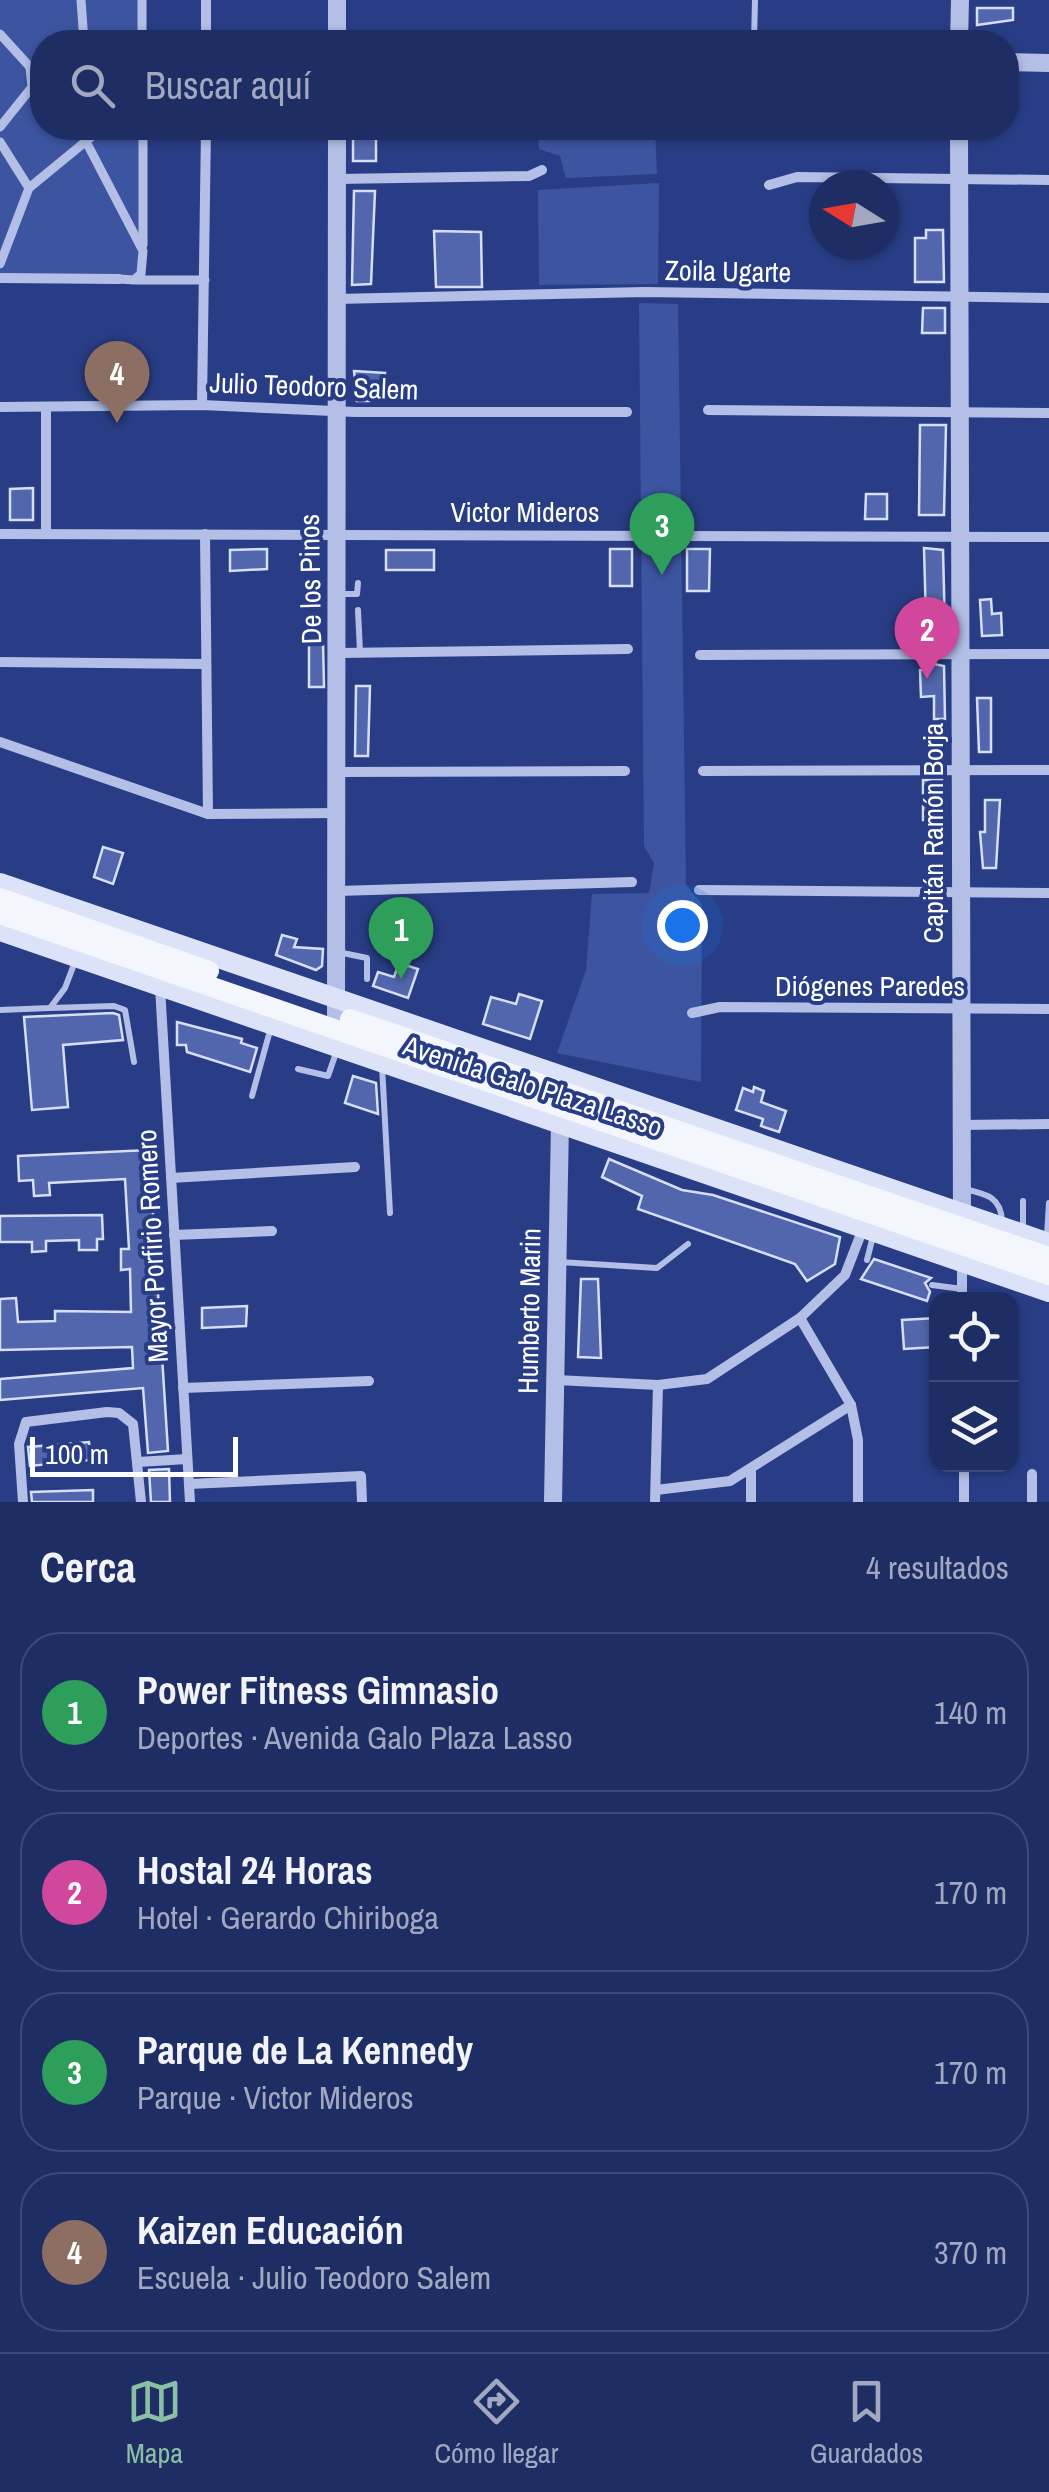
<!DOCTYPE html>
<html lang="es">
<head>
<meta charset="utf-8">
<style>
  :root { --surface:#1e2e64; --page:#2b3a6d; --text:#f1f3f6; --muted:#a1a8bf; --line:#3c4a78; --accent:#8abfa5 }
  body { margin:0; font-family:"Archivo Narrow",sans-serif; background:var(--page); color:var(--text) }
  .controls { position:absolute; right:30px; bottom:30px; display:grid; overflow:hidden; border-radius:20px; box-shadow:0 2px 8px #0004 }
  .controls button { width:90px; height:90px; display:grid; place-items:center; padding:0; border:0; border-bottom:2px solid var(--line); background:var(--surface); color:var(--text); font:50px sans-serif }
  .compass { position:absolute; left:809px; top:170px; width:90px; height:90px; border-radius:50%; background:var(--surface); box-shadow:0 2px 8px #0004; rotate:281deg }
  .scale { position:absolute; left:30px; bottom:25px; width:208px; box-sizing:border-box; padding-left:10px; border:5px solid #fff; border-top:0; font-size:28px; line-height:35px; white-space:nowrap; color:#fff; -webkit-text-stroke:8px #283d85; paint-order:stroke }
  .you { position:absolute; left:682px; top:925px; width:35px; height:35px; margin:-25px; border:8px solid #fff; border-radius:50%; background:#1a73e8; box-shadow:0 0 0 15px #1a73e833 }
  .badge { display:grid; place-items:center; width:65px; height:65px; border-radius:50%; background:var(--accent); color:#fff; font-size:32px; font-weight:700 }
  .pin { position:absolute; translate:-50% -82px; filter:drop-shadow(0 2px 5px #0008) }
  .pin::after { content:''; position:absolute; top:52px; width:35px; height:30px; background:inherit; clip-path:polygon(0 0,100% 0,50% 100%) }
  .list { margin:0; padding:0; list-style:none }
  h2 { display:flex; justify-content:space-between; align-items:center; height:130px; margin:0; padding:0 40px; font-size:42px }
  h2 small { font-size:32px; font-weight:400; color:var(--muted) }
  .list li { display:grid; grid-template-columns:65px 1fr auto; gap:30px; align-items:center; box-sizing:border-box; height:160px; margin:0 20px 20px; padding:0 20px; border:2px solid var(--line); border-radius:40px }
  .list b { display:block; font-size:38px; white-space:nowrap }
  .list p { margin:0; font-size:32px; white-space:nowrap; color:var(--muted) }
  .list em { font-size:32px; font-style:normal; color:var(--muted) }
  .icon { flex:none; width:55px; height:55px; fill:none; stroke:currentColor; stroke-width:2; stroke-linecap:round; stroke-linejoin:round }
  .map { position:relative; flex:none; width:1049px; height:1502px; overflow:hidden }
  .search { position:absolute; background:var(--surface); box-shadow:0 2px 8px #0004; left:30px; right:30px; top:30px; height:110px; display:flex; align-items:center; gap:25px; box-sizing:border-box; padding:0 35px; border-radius:40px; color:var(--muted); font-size:38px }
  .sheet { height:850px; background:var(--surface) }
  nav { display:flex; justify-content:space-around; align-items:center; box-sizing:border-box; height:140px; border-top:2px solid var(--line); background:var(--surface); font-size:28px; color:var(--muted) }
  nav a { display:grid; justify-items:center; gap:5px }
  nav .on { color:var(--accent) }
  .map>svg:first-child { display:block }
</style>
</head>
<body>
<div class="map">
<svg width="1049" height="1502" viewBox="0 0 1049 1502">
  <rect width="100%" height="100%" fill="#283d85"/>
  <!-- green -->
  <g fill="#3d55a1">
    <path d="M0,0H142V42H42V128H142L143,264L133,279L0,278Z"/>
    <path d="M538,128H655L657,174L566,178L560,156L539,149Z"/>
    <path d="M659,183L658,284L539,285L538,190Z"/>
    <path d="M639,303L678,304L686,885L702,904L701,1082L557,1053L586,970L592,894L649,893L654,863L644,846Z"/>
  </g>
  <!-- building -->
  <g fill="#5166ac" stroke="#d6def6" stroke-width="2.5">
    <path d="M977,8H1013V20L977,25Z"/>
    <rect x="353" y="128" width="23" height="33"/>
    <path d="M354,191H375L371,284L352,285Z"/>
    <path d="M926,230H943L944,282H915V238H926Z"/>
    <path d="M434,231L481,232L482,287H436Z"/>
    <path d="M923,308H945V333H922Z"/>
    <path d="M354,371L385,373L384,393H370V401H357Z"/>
    <path d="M920,425H946L944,515H919Z"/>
    <path d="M33,488V520H10V489Z"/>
    <path d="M866,494H887V519H865Z"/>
    <path d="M924,548L943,550L945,630H933L932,621L926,622Z"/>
    <path d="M267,549V569L230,571V550Z"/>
    <rect x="610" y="549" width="22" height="37"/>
    <path d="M687,549H710L709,591H687Z"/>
    <rect x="386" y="550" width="48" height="20"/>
    <path d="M991,599L992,614L1001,613L1002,635L982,636L980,600Z"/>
    <path d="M309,642H323L324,687H309Z"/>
    <path d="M929,663L944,666L945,719H934V696L921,697L920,670H929Z"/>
    <path d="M356,686H370L368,756H355Z"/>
    <path d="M977,698H991V752H979Z"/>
    <path d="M923,780H942V834H931V820H923Z"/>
    <path d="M985,800H1000L996,868H983L980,832H985Z"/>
    <path d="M103,847L123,853L113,884L94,877Z"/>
    <path d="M282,935L297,939L294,947L323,949L322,966L316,970L276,955Z"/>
    <path d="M399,963L418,969L408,998L373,986L378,972L394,977Z"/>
    <path d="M519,994L542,1001L530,1039L483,1024L491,997L516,1004Z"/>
    <path d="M113,1013L119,1015L123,1040L63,1045L68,1107L32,1110L24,1017Z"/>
    <path d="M177,1022L242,1039L241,1043L257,1048L250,1072L187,1052L186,1045H177Z"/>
    <path d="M353,1076L376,1083L378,1114L345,1103Z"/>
    <path d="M754,1087L764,1091L761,1102L786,1111L779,1132L761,1126L763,1119L736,1110L743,1088L753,1092Z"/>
    <path d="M149,1150L168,1451L148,1453L143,1388L0,1400V1379L133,1368L132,1347L0,1350V1299L16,1298L18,1322L55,1321V1311L131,1312L130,1269L121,1270V1249H129L125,1179L49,1183L50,1195L34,1196L33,1180L19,1181L18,1156Z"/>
    <path d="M609,1159L682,1190L713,1195L840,1237L835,1264L807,1281L795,1264L638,1209L642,1196L602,1177Z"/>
    <path d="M102,1215L103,1239H97V1250H79V1240L46,1241V1251L32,1252V1242H0V1216Z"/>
    <path d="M874,1259L931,1278L925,1283L930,1292L927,1301L861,1279Z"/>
    <path d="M581,1279H598L601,1358L578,1357Z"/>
    <path d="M247,1306L246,1326L202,1328V1308Z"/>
    <path d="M936,1318V1347L904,1349L902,1320Z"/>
    <path d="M89,1442L91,1460L30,1466L28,1447Z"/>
    <path d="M169,1469L170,1502H151L149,1470Z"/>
    <path d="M93,1490V1502H32L31,1492Z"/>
  </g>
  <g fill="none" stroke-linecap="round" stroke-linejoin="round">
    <!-- service -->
    <g stroke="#b3bfe7" stroke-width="6">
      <path d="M754,42L755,0"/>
      <path d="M339,594H357L358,583"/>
      <path d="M358,610L360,652"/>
      <path d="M338,952L367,958V979"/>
      <path d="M50,1008L114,1006L125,1010L134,1062"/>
      <path d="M0,1010L50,1008L65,988L76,959"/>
      <path d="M382,1066L390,1213"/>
      <path d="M298,1069L328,1076L337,1050"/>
      <path d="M252,1096L271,1027"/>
      <path d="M964,1189C985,1194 1001,1196 1002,1221"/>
      <path d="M1023,1228V1201"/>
      <path d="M1047,1236L1049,1203"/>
      <path d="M867,1260L873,1236"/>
      <path d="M559,1262L657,1268L688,1244"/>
      <path d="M932,1285L962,1289"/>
    </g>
    <!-- pedestrian -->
    <g stroke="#b3bfe7" stroke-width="9">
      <path d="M81,0L84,42"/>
      <path d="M142,0V42"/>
      <path d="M0,34L30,67L42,72"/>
      <path d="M0,127L32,87L30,67"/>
      <path d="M79,128L143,251L141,274L134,280L119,279"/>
      <path d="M143,128V245"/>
      <path d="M0,142L29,188"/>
      <path d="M0,264L29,188L102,128"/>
      <path d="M137,280H205"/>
    </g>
    <!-- minor -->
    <g stroke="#b3bfe7" stroke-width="10">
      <path d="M206,0V42"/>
      <path d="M337,179L529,176L542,170"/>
      <path d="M769,185L797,177L1049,180"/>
      <path d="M0,278L119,279"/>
      <path d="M337,299L645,292L1049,298"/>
      <path d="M202,405L206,128"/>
      <path d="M0,407L202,405L355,412H627"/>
      <path d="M46,407V534"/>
      <path d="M708,410L1049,413"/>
      <path d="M0,534L1049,537"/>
      <path d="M205,534L208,814"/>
      <path d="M339,653L628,649"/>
      <path d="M700,655L1049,654"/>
      <path d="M0,662L206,664"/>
      <path d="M0,742L208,814L337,813"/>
      <path d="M703,771L1049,770"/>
      <path d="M338,772L625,771"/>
      <path d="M699,890L1049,893"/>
      <path d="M338,891L632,882"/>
      <path d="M160,987L190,1502"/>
      <path d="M692,1013L720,1007L1049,1009"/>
      <path d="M962,1125L1049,1124"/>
      <path d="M171,1178L355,1167"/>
      <path d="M174,1235L272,1231"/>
      <path d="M962,1263V1300"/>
      <path d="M800,1318L851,1405L858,1440V1502"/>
      <path d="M556,1380L658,1385L707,1379L800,1318L845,1275L862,1231"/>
      <path d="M183,1388L369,1381"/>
      <path d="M138,1462L187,1459"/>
      <path d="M964,1464V1502"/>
      <path d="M751,1472V1502"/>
      <path d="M1032,1474V1502"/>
      <path d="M189,1484L361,1476L362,1502"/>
      <path d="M656,1490L730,1481L851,1405"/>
      <path d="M23,1502L19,1444L26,1422L107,1412L119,1413L133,1424L141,1502"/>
      <path d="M655,1502L658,1385"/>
    </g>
    <!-- tertiary -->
    <g stroke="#b3bfe7" stroke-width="18">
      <path d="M337,0V42"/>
      <path d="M959,42L960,0"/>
      <path d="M1006,62L1049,63"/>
      <path d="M959,128L962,1223"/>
      <path d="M336,1029L337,128"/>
      <path d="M553,1502L560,1122"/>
    </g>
    <!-- secondary -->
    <g stroke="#dce2f7" stroke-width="20">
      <path d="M0,883L1049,1243"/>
      <path d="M0,931L1049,1292"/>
    </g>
    <!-- primary -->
    <g stroke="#f4f6fe" stroke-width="20">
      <path d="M0,898L209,971"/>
      <path d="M0,914L1049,1275"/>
      <path d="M350,1019L1049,1257"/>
    </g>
  </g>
  <g text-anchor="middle" stroke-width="8" stroke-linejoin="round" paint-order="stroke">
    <!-- street labels -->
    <g font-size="28" fill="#fff" stroke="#283d85">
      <text transform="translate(728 271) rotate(1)" y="10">Zoila Ugarte</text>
      <text transform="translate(314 386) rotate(2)" y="10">Julio Teodoro Salem</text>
      <text x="525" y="522">Victor Mideros</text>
      <text transform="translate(310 579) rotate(-91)" y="10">De los Pinos</text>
      <text transform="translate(933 833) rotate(-90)" y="10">Capitán Ramón Borja</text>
      <text x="870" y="996">Diógenes Paredes</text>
      <text transform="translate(533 1086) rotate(18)" y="10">Avenida Galo Plaza Lasso</text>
      <text transform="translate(152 1246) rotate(-93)" y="10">Mayor Porfirio Romero</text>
      <text transform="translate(529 1311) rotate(-89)" y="10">Humberto Marin</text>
    </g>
  </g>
</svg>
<div class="controls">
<button><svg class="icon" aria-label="locate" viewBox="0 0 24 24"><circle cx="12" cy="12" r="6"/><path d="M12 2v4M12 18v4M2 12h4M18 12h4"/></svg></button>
<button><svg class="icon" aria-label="layers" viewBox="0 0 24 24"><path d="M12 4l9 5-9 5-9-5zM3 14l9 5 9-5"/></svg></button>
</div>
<svg class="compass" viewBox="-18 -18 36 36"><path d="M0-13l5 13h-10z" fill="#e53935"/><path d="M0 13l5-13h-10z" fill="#a1a8bf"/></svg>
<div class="scale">100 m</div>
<div class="you"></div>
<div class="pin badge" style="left:401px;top:979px;background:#2e9e5b">1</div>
<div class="pin badge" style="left:927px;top:679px;background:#d1479c">2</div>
<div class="pin badge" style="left:662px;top:575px;background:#2e9e5b">3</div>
<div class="pin badge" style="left:117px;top:423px;background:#8d6e63">4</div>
<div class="search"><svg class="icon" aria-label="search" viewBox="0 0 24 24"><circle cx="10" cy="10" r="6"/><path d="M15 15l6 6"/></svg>Buscar aquí</div>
</div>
<section class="sheet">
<h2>Cerca<small>4 resultados</small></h2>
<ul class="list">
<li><span class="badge" style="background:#2e9e5b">1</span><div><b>Power Fitness Gimnasio</b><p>Deportes · Avenida Galo Plaza Lasso</p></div><em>140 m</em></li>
<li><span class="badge" style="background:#d1479c">2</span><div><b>Hostal 24 Horas</b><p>Hotel · Gerardo Chiriboga</p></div><em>170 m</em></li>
<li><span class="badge" style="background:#2e9e5b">3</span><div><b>Parque de La Kennedy</b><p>Parque · Victor Mideros</p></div><em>170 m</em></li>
<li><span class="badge" style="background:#8d6e63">4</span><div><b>Kaizen Educación</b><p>Escuela · Julio Teodoro Salem</p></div><em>370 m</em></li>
</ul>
</section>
<nav>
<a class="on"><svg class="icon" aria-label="map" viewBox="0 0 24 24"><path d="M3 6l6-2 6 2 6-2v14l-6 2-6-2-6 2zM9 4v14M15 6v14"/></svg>Mapa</a>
<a><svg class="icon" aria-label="directions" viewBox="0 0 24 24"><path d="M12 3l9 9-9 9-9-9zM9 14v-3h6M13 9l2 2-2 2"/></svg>Cómo llegar</a>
<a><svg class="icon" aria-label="saved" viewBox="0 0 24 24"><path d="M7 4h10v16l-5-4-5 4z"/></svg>Guardados</a>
</nav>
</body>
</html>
